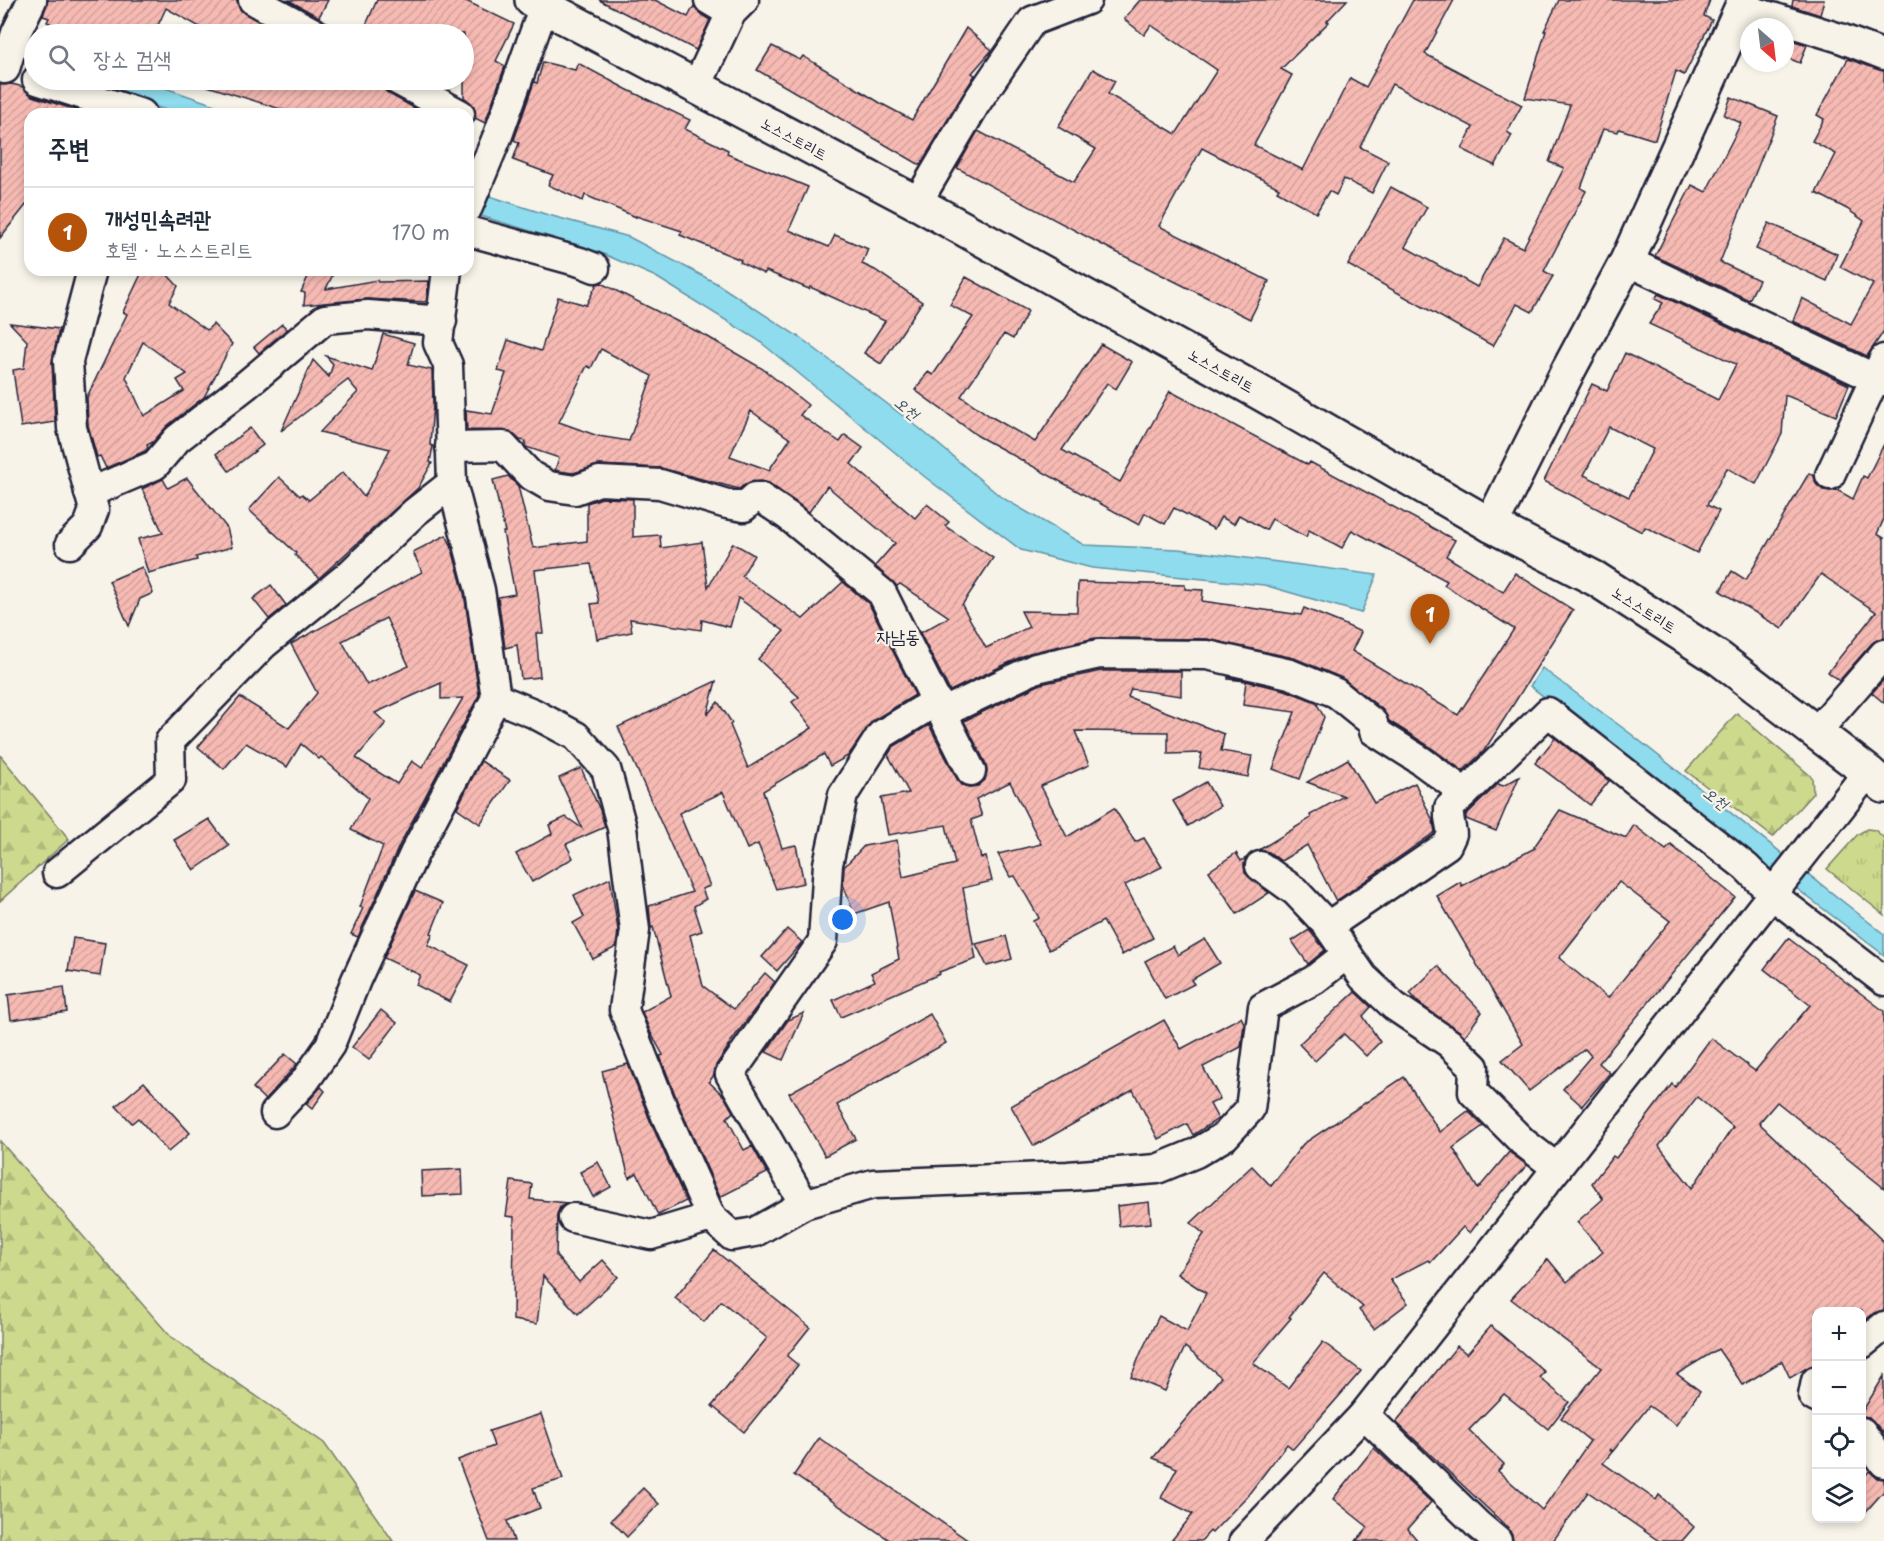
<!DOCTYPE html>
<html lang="ko">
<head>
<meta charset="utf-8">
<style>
  :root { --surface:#fff; --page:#f2f2f3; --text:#1f2937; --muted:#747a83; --line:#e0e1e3; --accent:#b45309 }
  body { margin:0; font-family:"Playpen Sans","Poor Story",sans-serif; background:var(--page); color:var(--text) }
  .controls { position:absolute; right:18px; bottom:18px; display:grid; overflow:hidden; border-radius:12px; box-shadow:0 3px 9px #0003 }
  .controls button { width:54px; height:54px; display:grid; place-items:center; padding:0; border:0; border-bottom:2px solid var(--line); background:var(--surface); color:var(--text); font:30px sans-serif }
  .compass { position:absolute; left:1740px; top:18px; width:54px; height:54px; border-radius:50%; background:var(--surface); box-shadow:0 3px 9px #0003; rotate:152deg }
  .you { position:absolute; left:843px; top:920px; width:21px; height:21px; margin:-15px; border:4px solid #fff; border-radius:50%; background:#1a73e8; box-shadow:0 0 0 9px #1a73e833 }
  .badge { display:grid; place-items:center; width:39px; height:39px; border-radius:50%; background:var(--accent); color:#fff; font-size:20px; font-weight:700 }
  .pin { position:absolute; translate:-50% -50px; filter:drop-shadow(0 2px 3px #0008) }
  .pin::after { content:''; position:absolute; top:32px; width:21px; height:18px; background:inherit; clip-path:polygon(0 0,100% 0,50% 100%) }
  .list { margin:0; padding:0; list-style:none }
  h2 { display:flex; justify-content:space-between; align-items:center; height:78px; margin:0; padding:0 24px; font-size:26px }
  h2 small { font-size:20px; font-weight:400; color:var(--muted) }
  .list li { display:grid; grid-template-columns:39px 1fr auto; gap:18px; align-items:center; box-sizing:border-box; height:90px; padding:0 24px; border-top:2px solid var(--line) }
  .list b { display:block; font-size:22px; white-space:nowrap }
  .list p { margin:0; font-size:20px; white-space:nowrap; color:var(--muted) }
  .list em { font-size:20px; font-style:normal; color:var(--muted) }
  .icon { flex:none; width:33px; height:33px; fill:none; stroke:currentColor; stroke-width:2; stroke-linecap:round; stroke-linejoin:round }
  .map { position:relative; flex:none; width:1884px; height:1541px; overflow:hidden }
  .search { position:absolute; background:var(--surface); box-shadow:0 3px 9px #0003; left:24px; top:24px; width:450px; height:66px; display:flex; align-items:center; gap:15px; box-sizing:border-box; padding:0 21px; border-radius:33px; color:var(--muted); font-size:22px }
  .panel { position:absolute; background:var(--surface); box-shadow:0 3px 9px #0003; left:24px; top:108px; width:450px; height:168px; border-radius:18px }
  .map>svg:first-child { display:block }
</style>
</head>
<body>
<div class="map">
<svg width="1884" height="1541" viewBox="0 0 1884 1541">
  <defs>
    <pattern id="forest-firs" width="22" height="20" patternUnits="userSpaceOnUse" patternTransform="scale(1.5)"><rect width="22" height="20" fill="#cdd98c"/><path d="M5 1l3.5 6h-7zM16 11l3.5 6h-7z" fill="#b0ba7a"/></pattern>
    <pattern id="park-tufts" width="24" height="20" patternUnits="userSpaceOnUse" patternTransform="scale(1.5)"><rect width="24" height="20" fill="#cdd98c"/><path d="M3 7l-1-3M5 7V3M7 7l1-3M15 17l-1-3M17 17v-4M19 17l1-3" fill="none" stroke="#b0ba7a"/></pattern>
    <pattern id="building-hatch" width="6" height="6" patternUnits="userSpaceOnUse" patternTransform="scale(1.5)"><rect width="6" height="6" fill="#f6bab3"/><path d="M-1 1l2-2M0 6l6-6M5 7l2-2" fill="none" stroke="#d3a09b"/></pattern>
  </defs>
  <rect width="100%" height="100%" fill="#f7f3e8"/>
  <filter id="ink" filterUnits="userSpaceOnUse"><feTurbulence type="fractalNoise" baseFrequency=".0167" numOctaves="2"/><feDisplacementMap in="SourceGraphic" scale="12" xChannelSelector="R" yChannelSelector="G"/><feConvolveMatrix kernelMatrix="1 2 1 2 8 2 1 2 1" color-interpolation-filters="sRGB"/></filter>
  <g filter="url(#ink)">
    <!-- forest -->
    <g fill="url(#forest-firs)" stroke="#787e64" stroke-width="1.5">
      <path d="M1737,713L1812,777L1813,793L1773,837L1686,771Z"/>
      <path d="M0,755L69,839L0,901Z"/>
      <path d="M0,1141L171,1337L324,1443L393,1541H0Z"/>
    </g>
    <!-- park -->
    <path fill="url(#park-tufts)" stroke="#787e64" stroke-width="1.5" d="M1867,829L1875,830L1884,838V915L1827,869L1858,834Z"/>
    <!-- water -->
    <g fill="#8edced" stroke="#6392a6" stroke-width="1.5">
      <path d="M74,80H142L241,114H178Z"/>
      <path d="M468,189L545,214L629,237L716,283L802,339L919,428L1001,497L1084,545L1178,549L1377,575L1361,613L1264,585L1092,568L1021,550L925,477L758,340L656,277L599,252L468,212Z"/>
      <path d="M1542,668L1631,734L1884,934V955L1530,686Z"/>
    </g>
    <!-- building -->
    <g fill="url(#building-hatch)" stroke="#22223b" stroke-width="1.5" fill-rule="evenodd">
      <path d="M48,0H237L239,8L245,14L282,34H197L200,27L166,8L154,34H73L47,22L49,18L43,16Z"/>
      <path d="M288,0H328L319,17Z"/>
      <path d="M377,0H464L514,24L496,61L505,66L485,123L475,118L474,106L464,97V34H362Z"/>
      <path d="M599,0H655L688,17L694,6L700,14L710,20L696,50Z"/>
      <path d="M1140,0H1347L1327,21L1329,22L1281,69L1292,75L1254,145L1303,170L1350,78L1366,87L1413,0H1454L1425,54L1522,105L1507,132L1512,135L1495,166L1462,149L1473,127L1392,84L1360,147L1388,161L1372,193L1344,179L1336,195L1329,191L1316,213L1277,191L1279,188L1202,148L1159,226L1269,281L1250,319L1112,250L957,168L978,131L1074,182L1096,149L1058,127L1093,69L1115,81L1108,94L1176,134L1217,70L1151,25L1144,35L1124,19Z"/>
      <path d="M1559,0H1710L1704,16L1712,20L1684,75L1676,71L1655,140L1619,129L1618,132L1603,129L1581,188L1586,191L1544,271L1553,276L1532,312L1517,304L1493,346L1348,265L1391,187L1427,207L1405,247L1477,287L1504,238L1523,248L1564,168L1549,162L1570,105L1525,98L1546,31H1544Z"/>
      <path d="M1793,0H1824L1820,15L1792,6Z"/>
      <path d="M966,28L992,50L972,73L975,75L920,165L757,70L772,46L800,60L803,56L882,104L912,120Z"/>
      <path d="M1785,38L1807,45L1800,63L1785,57Z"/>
      <path d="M1848,59L1884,71V331L1867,356L1793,321L1802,298L1851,324L1873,284L1840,267L1864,221L1847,209L1816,193L1836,154L1812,141L1824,119L1817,115Z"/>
      <path d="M543,62L575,70L578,63L626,89L690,120L685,129L728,150L727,154L808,187L789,230L829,247L835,235L868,249L862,264L875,270L922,302L881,364L864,353L885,321L810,287L809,289L766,271L764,274L740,262L741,260L680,235L682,231L636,216V217L585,195L583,201L548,185L553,175L513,160L519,143L514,140L534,82L537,83Z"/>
      <path d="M202,80H381L383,88L389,94L425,114H296L201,84Z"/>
      <path d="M12,84L23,87L32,96L85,113L30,114V200L0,238V85Z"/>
      <path d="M1731,97L1778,116L1720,262L1759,280L1749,300L1655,256L1692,185L1706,192L1741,123L1724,115Z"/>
      <path d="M1769,223L1837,254L1827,281L1756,249Z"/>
      <path d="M143,270H163L178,286L169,303L207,330L213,324L232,344L204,397L167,426L153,442L147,445L148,448L145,451L106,468L100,456L97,457L88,425L87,397L127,314L123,312ZM143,342L187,374L177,380L184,391L144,416L126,377Z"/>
      <path d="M311,270H335L326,289L377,280L378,282L429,281L426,302L367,299L304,305L305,293L301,292Z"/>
      <path d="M966,277L1028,311L1013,339L1004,334L961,396L990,416L1035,442L1101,344L1132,362L1116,389L1107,383L1062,450L1120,482L1170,391L1308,465L1310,462L1455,540L1446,556L1503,592L1515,573L1573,610L1484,751L1463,771L1429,746L1389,721L1383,710L1342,678L1294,658L1207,639L1095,638L1029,653L950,691L920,633L949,617L900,584L897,586L875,566L895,543L827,486L809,512L769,483L761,481L745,484L739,489L661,468L600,465L573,473L559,471L555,470L559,458L526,447L525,445L526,441L520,440L510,431L467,430L466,410L492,414L506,373L498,371L508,340L541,351L558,297L586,305L597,284L601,283L708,337L763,369L808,405L800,415L840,442L845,435L863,448L851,464L915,518L927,504L949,522L945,526L993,558L962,605L986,648L1029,627L1021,611L1077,612L1078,582L1185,585V589L1203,590L1202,601L1301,615L1304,608L1341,623L1361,632L1352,651L1458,715L1514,629L1444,585L1447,581L1352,530L1342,548L1309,530L1306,537L1272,519L1266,530L1239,515L1234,524L1221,517L1214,529L1174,508L1165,524L1145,513L1139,525L978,436L915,390L928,372L933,375L973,317L950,305ZM601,349L652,376L629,441L598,436L559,422L587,366L591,368ZM751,411L790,439L769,470L730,456Z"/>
      <path d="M1658,294L1849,385L1836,416L1785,395L1782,434L1756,484L1727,468L1707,505L1719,511L1697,553L1645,527L1642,532L1544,481L1592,384L1607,391L1625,353L1718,400L1736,364L1649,324L1663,303L1655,299ZM1609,427L1653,449L1629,497L1584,475Z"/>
      <path d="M10,323L59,329L52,362L55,422L21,427L13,370L24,368L27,341Z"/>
      <path d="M282,324L287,329L259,353L254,347Z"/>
      <path d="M383,334L414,343L408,365L432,370L433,404L430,445L433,446L430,462L432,463L418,488L319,578L295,555L296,553L249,510L279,477L300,496L302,494L309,500L343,472L364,497L390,449L320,432L358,392L348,380L281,431L313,360L329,377L333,364L326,356L372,371Z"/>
      <path d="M250,428L263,445L229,471L216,454Z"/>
      <path d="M1884,444V519L1877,534L1884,538V638L1878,639L1872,643L1839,681L1828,672L1876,612L1821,574L1782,629L1720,591L1732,571L1746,580L1809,473L1814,476L1816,484L1823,490L1831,491L1837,490L1853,499L1863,476L1867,478Z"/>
      <path d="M508,476L518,486L533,548L587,541V503L602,498L633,499V537L660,535L661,548L702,542L708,587L733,543L754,555L742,576L803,619L843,582L869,604L915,695L872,721L848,756L830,766L824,754L763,791L782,848L796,845L804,883L776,889L758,844L747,849L723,792L679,813L710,886L702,889L706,899L694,906L702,931L690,935L703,986L734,1009L765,973L775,982L727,1047L729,1046L716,1065L714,1075L709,1082L724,1096L733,1112L727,1118L744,1150L752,1146L767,1173L720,1197L681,1110L660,1056L663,1055L651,1033L642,1012L671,996L653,927L651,928L649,906L692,892L618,727L716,681L707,715L718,702L732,723L730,725L748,768L812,728L792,702L799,697L758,659L784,631L738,598L730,627L702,620L701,630L630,619L632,632L597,639L591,604L599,603L591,564L535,570L543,633H536L540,677L521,679L517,645L505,648L498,597L515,594L503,532H505L493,480Z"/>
      <path d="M187,478L227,528L232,547L196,557L197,560L148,573L138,539L163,533L142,489L163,479L168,488Z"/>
      <path d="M446,535L451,545L464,593L479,695L399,846L358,937L351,934L363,908L360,907L383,846L351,830L368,798L321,757L319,759L301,744L287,767L246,743L224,769L198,747L240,697L289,728L317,693L291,644L422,572L413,552ZM386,618L409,666L367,685L342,641ZM441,683V699L463,698L422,768L412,761L397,784L356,758L386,723L375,713Z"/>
      <path d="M142,567L153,593L140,599L129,626L109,581Z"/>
      <path d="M271,585L286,605L269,619L253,599Z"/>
      <path d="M1101,671H1181V696L1131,689L1128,697L1224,734L1221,751L1252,756L1248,777L1199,768L1202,753L1168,754V732L1075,731L1089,765L1041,786L1067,837L1114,808L1135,842L1144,838L1162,867L1125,885L1153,938L1122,955L1103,921L1049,950L1033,921L1039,918L1015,876L1010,877L998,854L1041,844L1010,782L976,799L982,816L971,820L981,858L986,857L992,881L963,888L976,959L939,972L940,974L841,1017L833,1000L875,981L871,973L899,959L889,902L854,914L843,884L844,867L864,846L897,840L903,877L955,864L946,825L888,835L881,798L909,793L888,755L893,747L929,725L957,779L962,785L969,787L978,786L985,780L987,771L986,764L964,721L1041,684Z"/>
      <path d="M1228,677L1285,690L1316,702L1324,717L1300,779L1273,769L1295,712L1243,705L1246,681L1228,679Z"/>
      <path d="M1884,679V703L1872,693Z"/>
      <path d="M1555,738L1609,781L1590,805L1535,763Z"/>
      <path d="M1348,759L1374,803L1415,783L1433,821L1435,832L1336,901L1307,845L1281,861L1269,852L1259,850L1311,818L1310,815L1344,796L1307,782Z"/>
      <path d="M481,761L510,780L480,824L457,808Z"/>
      <path d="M581,768L600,810L605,827L566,844L573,858L532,882L516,854L552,834L549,825L566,817L582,828L559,778Z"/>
      <path d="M1519,777L1496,831L1466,819V815L1498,784L1503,786Z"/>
      <path d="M1206,782L1220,806L1188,826L1173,801Z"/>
      <path d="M1560,810L1626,838L1634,825L1666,850L1671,845L1735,897L1599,1063L1610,1073L1582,1106L1563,1089L1591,1056L1585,1049L1529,1091L1502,1060L1523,1044L1437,896L1460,882L1462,886L1535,848L1534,847ZM1619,882L1670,921L1608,998L1559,958Z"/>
      <path d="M209,819L229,846L194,870L174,840Z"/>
      <path d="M1236,853L1241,861L1246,858L1244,865L1245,873L1269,893L1237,914L1209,871Z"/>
      <path d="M610,878L618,930L616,947L593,959L573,923L584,917L574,895Z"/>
      <path d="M415,891L443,903L431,933L433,934L428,945L469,965L450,1002L416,985L420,975L384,958Z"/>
      <path d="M787,929L802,942L777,971L762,957Z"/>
      <path d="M1309,930L1325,950L1308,964L1292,941Z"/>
      <path d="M1006,936L1012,959L987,966L976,944Z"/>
      <path d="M73,938L105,943L100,976L68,971Z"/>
      <path d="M1788,938L1884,1011V1188L1777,1102L1759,1123L1884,1242V1310L1874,1313L1862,1323V1311H1816V1365L1810,1366L1790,1378L1782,1361L1743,1385L1718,1349L1677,1374L1700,1391L1676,1425L1649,1406L1613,1451L1609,1449L1612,1452L1603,1463L1656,1500L1659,1495L1694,1527L1682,1541H1659L1588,1492L1553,1541H1513L1512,1535L1508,1528L1396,1422L1457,1346L1467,1354L1491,1326L1545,1372L1540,1378L1569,1402L1548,1429L1504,1394L1469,1430L1504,1464L1498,1471L1542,1510L1590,1441L1561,1418L1601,1368L1511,1299L1548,1259L1567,1282L1603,1252L1577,1222L1603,1199L1592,1183L1613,1156L1616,1158L1672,1084L1675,1087L1711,1038L1755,1071L1810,1005L1764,969ZM1697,1097L1733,1127L1692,1188L1659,1146Z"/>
      <path d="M1205,939L1220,963L1191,980L1194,984L1165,999L1145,961L1173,946L1178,955Z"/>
      <path d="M1438,966L1482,1012L1465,1036L1419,1003L1410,993Z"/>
      <path d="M64,987L67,1012L11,1020L8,995Z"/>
      <path d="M1355,992L1371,1007L1363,1016L1380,1042L1366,1056L1344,1034L1315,1061L1299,1044Z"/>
      <path d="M381,1010L397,1023L369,1060L352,1047Z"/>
      <path d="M804,1013L783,1060L766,1052L788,1020Z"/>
      <path d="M930,1014L946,1043L837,1105L856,1139L825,1156L789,1093Z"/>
      <path d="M1241,1017L1244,1023L1241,1047L1203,1067L1220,1099L1210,1104L1218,1119L1193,1135L1187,1124L1158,1139L1133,1090L1034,1146L1011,1106L1164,1020L1181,1049Z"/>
      <path d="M285,1054L297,1064L265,1100L253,1088Z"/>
      <path d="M628,1064L651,1123L686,1201L658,1215L637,1173L629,1178L602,1071Z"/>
      <path d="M1404,1077L1440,1132L1468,1111L1483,1126L1453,1148L1478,1189L1509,1152L1527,1165L1504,1191L1503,1190L1470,1233L1463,1227L1431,1262L1428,1260L1390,1280L1408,1303L1374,1329L1359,1310L1363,1307L1324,1273L1289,1317L1291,1318L1253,1363L1288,1388L1323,1342L1361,1371L1293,1449L1287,1444L1248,1495L1212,1533L1210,1531L1201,1541H1171L1193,1514L1161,1498L1177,1468L1153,1458L1221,1377L1185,1347L1165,1391L1131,1377L1142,1350L1159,1316L1187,1331L1206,1293L1177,1274L1204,1234L1191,1223L1252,1166L1271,1186L1303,1144Z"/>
      <path d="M144,1082L190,1133L168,1152L138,1118L132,1123L116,1106Z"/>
      <path d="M321,1087L325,1091L312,1109L306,1104Z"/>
      <path d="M598,1162L611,1187L593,1197L580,1172Z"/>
      <path d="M462,1169L463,1194L422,1196L421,1171Z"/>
      <path d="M511,1181L532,1184L530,1199L567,1203L560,1207L557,1214L556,1256L579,1282L603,1260L618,1277L578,1314L543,1276L537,1324L513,1320L514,1217L506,1216Z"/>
      <path d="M1149,1202L1151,1223L1119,1226L1117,1206Z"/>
      <path d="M714,1250L810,1327L787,1356L798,1365L744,1432L712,1406L767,1338L721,1301L704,1322L675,1298Z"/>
      <path d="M1884,1376V1433L1869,1417L1862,1416V1412Z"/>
      <path d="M541,1414L563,1479L533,1488L540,1508L507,1521L514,1541H489L458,1460L494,1446L489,1431Z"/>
      <path d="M819,1438L969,1541H891L794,1475Z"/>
      <path d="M1374,1448L1431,1502L1408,1529L1418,1541H1356L1368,1527L1333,1499Z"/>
      <path d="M1869,1471L1877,1478L1884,1479V1491L1862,1516V1480Z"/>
      <path d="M643,1488L659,1504L627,1537L611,1520Z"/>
    </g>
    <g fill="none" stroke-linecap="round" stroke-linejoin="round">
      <defs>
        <g id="minor">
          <path d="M253,0L316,34"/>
          <path d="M709,0L731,13"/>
          <path d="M1743,8L1840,38L1884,55"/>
          <path d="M5,69L16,33L32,0"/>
          <path d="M37,80L142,114"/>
          <path d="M397,80L460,114"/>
          <path d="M696,88L731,13L744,0"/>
          <path d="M917,203L976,103L1032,21L1087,0"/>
          <path d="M468,207L498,135L544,6"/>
          <path d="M468,231L580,262L595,268"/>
          <path d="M1627,261L1874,378L1884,381"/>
          <path d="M447,270L438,343L448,365L452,483L480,590L496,698L533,713L576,736L606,769L622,828L635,930L624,1010L666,1116L711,1217"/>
          <path d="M450,447L503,446L530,475L549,486L575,490L599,481L660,484L727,504L744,507L755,497H760L788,516L882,593L971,771"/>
          <path d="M1830,475L1884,359"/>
          <path d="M89,493L155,465L177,439L245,386L325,319L368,315L442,321"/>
          <path d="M70,544L88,526L94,510L72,428L68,361L92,270"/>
          <path d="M942,713L1036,668L1099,654L1207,655L1290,674L1336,693L1373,723L1374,731L1420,760L1465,793L1548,712L1746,867L1780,901L1884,981"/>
          <path d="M1816,732L1884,654"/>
          <path d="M1260,866L1295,891L1328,926L1363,977L1394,1006L1449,1043L1474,1067L1473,1092L1523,1142L1557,1168"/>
          <path d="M57,873L171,780L170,741L263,645L350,574L415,512L452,483"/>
          <path d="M1328,926L1447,845L1452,834L1449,817V808L1465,793"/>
          <path d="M275,1113L305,1081L330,1045L356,980L414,854L496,698"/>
          <path d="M804,1204L730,1074L823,941L828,864L843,795L881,735L937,701"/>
          <path d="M573,1218L651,1235L711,1217L732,1236L755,1232L804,1204L873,1184L1068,1176L1157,1169L1196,1153L1225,1136L1250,1109L1263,1007L1314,980L1347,954"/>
          <path d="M1862,1344L1884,1326"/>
          <path d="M1816,1381L1813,1396L1816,1398"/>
          <path d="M1364,1414L1478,1525L1497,1541"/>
          <path d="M1862,1432L1884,1463"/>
          <path d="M1244,1541L1364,1414L1868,772"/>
        </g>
        <g id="secondary">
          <path d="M532,0L917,203L1257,391L1491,525L1596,579L1720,659L1868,772L1884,786"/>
          <path d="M1491,525L1569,369L1627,261L1745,0"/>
        </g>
      </defs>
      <!-- minor casing -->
      <use href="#minor" stroke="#22223b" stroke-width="33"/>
      <!-- secondary casing -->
      <use href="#secondary" stroke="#22223b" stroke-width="38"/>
      <!-- minor -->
      <use href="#minor" stroke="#f7f3e8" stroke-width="28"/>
      <!-- secondary -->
      <use href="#secondary" stroke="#f7f3e8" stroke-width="33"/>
    </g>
  </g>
  <g text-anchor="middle" stroke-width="4.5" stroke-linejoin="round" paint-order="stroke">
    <!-- street labels -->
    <g font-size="15" fill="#22223b" stroke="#f7f3e8">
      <text transform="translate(794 139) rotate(28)" y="5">노스스트리트</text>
      <text transform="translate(1221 371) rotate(29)" y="5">노스스트리트</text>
      <text transform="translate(1644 610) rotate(32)" y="5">노스스트리트</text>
    </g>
    <!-- water labels -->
    <g font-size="16" font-style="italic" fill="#3d5068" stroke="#f7f3e8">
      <text transform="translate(907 408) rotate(40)" y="6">오천</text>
      <text transform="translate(1716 798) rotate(37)" y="6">오천</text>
    </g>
    <!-- quarter labels -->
    <g font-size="18" fill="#22223b" stroke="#f7f3e8">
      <text x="898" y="643">자남동</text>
    </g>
  </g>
</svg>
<div class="controls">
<button>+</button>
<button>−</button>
<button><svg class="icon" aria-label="locate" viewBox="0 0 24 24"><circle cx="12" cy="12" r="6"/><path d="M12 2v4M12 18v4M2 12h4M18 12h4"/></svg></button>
<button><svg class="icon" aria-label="layers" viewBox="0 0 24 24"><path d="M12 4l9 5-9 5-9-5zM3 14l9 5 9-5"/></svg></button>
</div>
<svg class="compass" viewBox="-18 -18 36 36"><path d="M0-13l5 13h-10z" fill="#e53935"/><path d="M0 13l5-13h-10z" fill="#747a83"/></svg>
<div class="you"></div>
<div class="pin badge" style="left:1430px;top:644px">1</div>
<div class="search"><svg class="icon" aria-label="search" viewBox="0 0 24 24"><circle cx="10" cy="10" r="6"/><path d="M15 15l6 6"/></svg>장소 검색</div>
<section class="panel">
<h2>주변<small></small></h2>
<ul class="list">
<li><span class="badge">1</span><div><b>개성민속려관</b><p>호텔 · 노스스트리트</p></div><em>170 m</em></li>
</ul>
</section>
</div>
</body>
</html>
